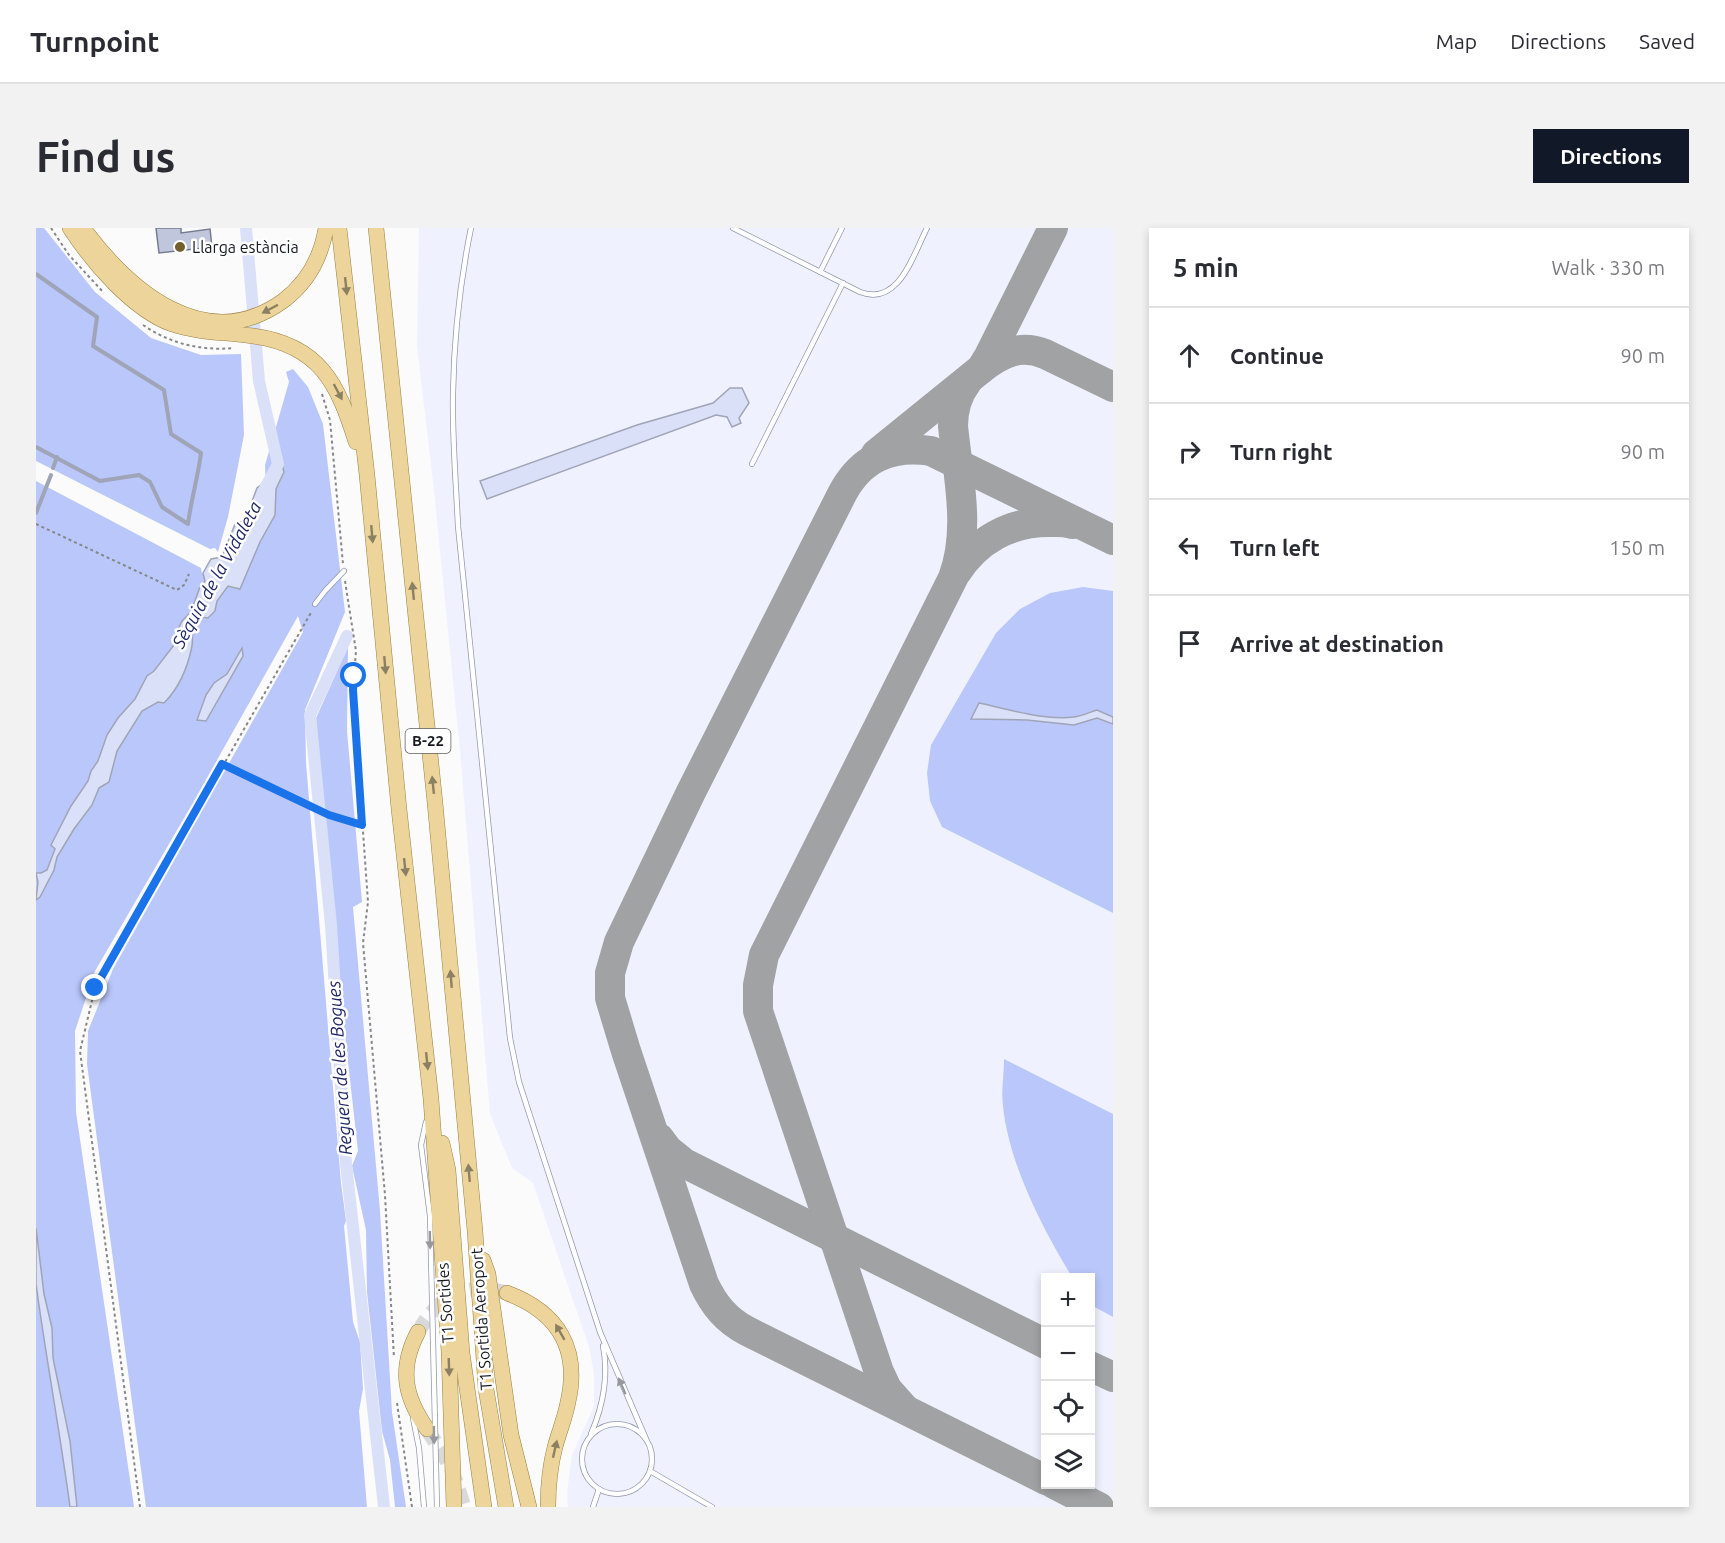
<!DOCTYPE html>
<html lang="en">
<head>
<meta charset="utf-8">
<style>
  :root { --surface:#fff; --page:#f2f2f3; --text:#2b2b33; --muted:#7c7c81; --line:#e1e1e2; --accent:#111827 }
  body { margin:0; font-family:Ubuntu,sans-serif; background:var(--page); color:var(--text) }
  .controls { position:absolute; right:18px; bottom:18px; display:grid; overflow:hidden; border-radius:0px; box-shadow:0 3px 9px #0003 }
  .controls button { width:54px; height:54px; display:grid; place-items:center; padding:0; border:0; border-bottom:2px solid var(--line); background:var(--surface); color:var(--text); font:30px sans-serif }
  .stop { position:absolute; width:18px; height:18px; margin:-14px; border:4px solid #1a73e8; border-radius:50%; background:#fff }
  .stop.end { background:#1a73e8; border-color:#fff; box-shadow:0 2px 6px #0008 }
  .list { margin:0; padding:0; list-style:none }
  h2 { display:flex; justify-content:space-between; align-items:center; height:78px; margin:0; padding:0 24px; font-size:26px }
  h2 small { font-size:20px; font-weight:400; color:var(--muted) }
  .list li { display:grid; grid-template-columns:39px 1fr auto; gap:18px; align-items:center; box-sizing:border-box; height:96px; padding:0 24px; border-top:2px solid var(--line) }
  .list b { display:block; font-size:22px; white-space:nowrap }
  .list em { font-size:20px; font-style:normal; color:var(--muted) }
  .icon { flex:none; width:33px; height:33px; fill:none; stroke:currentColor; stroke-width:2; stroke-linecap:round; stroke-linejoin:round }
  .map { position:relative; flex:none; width:1077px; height:1279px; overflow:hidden; border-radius:0px }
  header { display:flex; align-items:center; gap:36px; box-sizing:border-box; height:84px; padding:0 30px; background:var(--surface); border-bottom:2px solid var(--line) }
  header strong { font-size:28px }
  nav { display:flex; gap:33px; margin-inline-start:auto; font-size:21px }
  .intro { display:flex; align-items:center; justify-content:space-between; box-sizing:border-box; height:144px; padding:0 36px }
  h1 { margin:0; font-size:42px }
  .button { padding:15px 27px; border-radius:0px; background:var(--accent); color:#fff; font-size:21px; font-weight:700 }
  main { display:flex; gap:36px; padding:0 36px }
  aside { flex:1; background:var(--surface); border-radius:0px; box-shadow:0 3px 9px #0003 }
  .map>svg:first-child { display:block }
</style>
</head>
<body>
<header>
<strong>Turnpoint</strong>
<nav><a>Map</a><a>Directions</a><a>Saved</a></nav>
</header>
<div class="intro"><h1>Find us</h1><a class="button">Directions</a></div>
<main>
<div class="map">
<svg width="1077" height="1279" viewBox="0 0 1077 1279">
  <rect width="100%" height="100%" fill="#fbfbfb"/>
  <!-- built -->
  <path fill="#eff2fe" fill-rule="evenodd" d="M383,0H1077V1279H532L531,1264L536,1227L558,1178V1146L553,1119L497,955L476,940L454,886L424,523L398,263L381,118ZM1010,1050H1054V1256H1010Z"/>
  <!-- green -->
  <g fill="#b9c7fb">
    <path d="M0,0H8L59,64L115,110L165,127L205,126L208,207L192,289L182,324L179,320L174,321L0,233Z"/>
    <path d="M257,141L272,159L287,196L309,384L269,482L270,535L305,955L310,993L308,998L317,1094L324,1114L327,1161L323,1183L331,1279H110L51,836L52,803L77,741L267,404L262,388L158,573L59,743L39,803L40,884L98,1279H0V253L165,340L166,346L231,291L229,237L253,154L250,144Z"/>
    <path d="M1047,359L1077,363V685L906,599L894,573L891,545L895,517L960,405L984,381L1014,365Z"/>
    <path d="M312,419L311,503L326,674L317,679L344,983L356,1184L370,1279H359L354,1232L346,1203L331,1064L330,1002L316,938L322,923L302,744L280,490Z"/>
    <path d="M968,831L1077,886V1089L1055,1077L1054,1050L1036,1049C1006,1000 973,936 967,878C965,863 968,847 968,831Z"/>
  </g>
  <!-- water -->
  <g fill="#dae0f8" stroke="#a0a4b7" stroke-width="1.5">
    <path d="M694,160H706L713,175L703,190L705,195L696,199L691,189L680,187L451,271L444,253L601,197L677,175Z"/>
    <path d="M246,237L248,244L240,261L239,287L224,314L204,361L192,358L181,373L179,383L172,390L165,389L157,398C156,404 157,411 156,418C152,438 143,460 128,475L122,474L106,483L81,523L73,554L63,560L56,577L38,601L21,629L18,642L4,669L0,672L2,654L0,645H5L11,642L19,621L15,617L35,578L52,553L55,543L62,533L71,507L82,490L99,471L111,448L118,443L138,417L139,408L146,393L155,384L164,359L169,353L167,345L175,331L186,329L199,296L209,292L221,260L227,255L230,249L235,248Z"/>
    <path d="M206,420L207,428L170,493L161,492L170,467L178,455L191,446Z"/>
    <path d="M943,475C972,481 1009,493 1038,489C1046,488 1054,484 1061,482L1077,489V496L1061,490L1038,497L991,492L935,491Z"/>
    <path d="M0,1000L8,1066L16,1100L17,1130L34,1213L41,1279H34C24,1204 10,1130 0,1056C0,1038 0,1018 0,1000Z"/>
  </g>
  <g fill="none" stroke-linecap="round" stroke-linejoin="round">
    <!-- stream -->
    <g stroke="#a0a4b7" stroke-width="4">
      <path d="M0,46L61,89L57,118L128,162L135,206L165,225C162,249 155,272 152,296L126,279L114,254L103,247L64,253L0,219"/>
      <path d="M17,240L21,229"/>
      <path d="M0,285L15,247"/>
    </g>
    <!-- canal -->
    <g stroke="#dae0f8" stroke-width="12">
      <path d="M210,0L223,153L242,236L229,260"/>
      <path d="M311,408L274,487L295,697L310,936L348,1279"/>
    </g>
    <!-- taxiway -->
    <g stroke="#a0a2a4" stroke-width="30">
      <path d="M945,141C965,125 984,116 1009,126L1077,159"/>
      <path d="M840,226L945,141L953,128L1017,0"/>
      <path d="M920,345C941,312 974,294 1013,294C1021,294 1028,293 1036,296"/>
      <path d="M623,910L632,922L648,935L1010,1116"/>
      <path d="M1054,1138L1077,1149"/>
      <path d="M867,1179L851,1161L843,1144L722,783V757L728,727L917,350C935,302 922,248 917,198C917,181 921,167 931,154"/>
      <path d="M1010,1252L711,1103C690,1092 678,1077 668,1056L590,823L574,770V745L583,714L655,564L806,266C825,230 855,217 895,223L1077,312"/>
      <path d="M1018,1256L1063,1279"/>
    </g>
  </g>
  <!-- building -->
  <path fill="#c0c6db" stroke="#767c90" stroke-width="1.5" d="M120,0H145V5L174,1L176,19L123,25Z"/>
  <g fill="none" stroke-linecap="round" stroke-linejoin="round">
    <!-- primary-tunnel -->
    <g stroke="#d9d9da" stroke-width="15" stroke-dasharray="15 8" stroke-linecap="butt">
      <path d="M382,1104C404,1067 429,1054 471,1065"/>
      <path d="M391,1201L415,1239L428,1279"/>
    </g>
    <defs>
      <g id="service">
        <path d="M435,0C424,54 418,109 417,165C416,209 420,254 422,298L474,810L483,854L564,1104L610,1211"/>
        <path d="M697,0L824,64C863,79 877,27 891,0"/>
        <path d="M784,44L806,0"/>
        <path d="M716,236L807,55"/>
        <path d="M279,376L289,363L308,343"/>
        <path d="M390,894L385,917L394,988L401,1279"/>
        <path d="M377,1190L383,1220L388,1279"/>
        <circle cx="581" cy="1231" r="35"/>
        <path d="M555,1206C567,1178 573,1149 567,1118"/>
        <path d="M614,1243L676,1279"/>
        <path d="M557,1279L563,1261"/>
      </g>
      <g id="primary">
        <path d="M34,0C56,34 97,82 136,96C163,105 190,104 217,108C284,117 302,156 320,214"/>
        <path d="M47,0C93,62 169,129 247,73C271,55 285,30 290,0"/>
        <path d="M303,0L331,247L363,581L395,871L413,1124L418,1279"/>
        <path d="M340,0L399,575L439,1003L450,1161L470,1279"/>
        <path d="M406,915L412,942L426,1125L448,1279"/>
        <path d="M447,1032L452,1046L475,1207L493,1279"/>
        <path d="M471,1065C522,1084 544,1121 532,1174C529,1190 523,1204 519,1219C514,1238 512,1259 512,1279"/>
        <path d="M382,1104C363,1140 368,1168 391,1201"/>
      </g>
    </defs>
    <!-- service casing -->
    <use href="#service" stroke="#9298ac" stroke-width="6"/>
    <!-- primary casing -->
    <use href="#primary" stroke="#998043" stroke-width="16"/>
    <!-- path -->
    <g stroke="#86878b" stroke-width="2" stroke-dasharray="3 3" stroke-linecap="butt">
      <path d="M15,0L33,27L68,65"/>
      <path d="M107,97C135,116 165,123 198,120"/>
      <path d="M286,166L294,192L307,336"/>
      <path d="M0,296L141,362L148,357L153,346"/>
      <path d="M309,353L320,423L317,462L332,674L327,715L349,967L358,1130"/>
      <path d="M186,536L293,587L326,597"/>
      <path d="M361,1175L376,1279"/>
      <path d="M104,1279L44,823L59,760L276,383"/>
    </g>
    <!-- service -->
    <use href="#service" stroke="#fff" stroke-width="4.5"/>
    <!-- primary -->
    <use href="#primary" stroke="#ecd49a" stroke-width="15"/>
  </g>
  <!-- one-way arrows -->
  <defs><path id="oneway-solid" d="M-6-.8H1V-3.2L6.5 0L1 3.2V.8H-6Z" transform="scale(1.5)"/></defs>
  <g fill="#8c8063">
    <use href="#oneway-solid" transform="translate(310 58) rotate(84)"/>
    <use href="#oneway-solid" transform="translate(234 81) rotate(152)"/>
    <use href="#oneway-solid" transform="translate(302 164) rotate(62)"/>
    <use href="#oneway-solid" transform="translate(336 306) rotate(85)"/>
    <use href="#oneway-solid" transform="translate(377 363) rotate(-96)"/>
    <use href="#oneway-solid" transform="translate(349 437) rotate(85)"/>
    <use href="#oneway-solid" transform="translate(397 557) rotate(-96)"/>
    <use href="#oneway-solid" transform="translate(369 639) rotate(84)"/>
    <use href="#oneway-solid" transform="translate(415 751) rotate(-95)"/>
    <use href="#oneway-solid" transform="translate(391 833) rotate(84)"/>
    <use href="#oneway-solid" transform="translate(433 945) rotate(-95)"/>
    <use href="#oneway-solid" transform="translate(524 1104) rotate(-120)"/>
    <use href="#oneway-solid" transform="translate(413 1139) rotate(88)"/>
    <use href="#oneway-solid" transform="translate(519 1221) rotate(-77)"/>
  </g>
  <g fill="#97989b">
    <use href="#oneway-solid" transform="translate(394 1012) rotate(89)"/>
    <use href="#oneway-solid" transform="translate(586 1158) rotate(-113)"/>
    <use href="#oneway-solid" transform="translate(398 1207) rotate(89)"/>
  </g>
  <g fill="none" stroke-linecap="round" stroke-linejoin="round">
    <!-- route -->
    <path stroke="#1a73e8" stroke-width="8" d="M59,760L186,536L293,587L326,597L317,462L318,448"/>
  </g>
  <!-- markers -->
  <circle fill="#735e2d" stroke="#fff" stroke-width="2" cx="144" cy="19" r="6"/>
  <g text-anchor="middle" stroke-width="5" stroke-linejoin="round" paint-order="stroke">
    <!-- shield labels -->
    <rect fill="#fff" stroke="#5d5e63" stroke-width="1.5" x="369.5" y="501" width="45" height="24" rx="4.5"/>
    <g font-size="15" font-weight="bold" fill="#171920">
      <text x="392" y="518">B-22</text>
    </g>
    <!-- poi labels -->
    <g font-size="16" fill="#171920" stroke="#fff" text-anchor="start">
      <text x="156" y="25">Llarga estància</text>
    </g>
    <!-- street labels -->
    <g font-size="16" fill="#171920" stroke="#fff">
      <text transform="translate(409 1075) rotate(-94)" y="6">T1 Sortides</text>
      <text transform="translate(445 1091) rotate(-94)" y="6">T1 Sortida Aeroport</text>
    </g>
    <!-- water labels -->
    <g font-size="18" font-style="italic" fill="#1f2768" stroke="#fff">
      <text transform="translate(181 347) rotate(-61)" y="6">Sèquia de la Vidaleta</text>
      <text transform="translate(304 840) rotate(-94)" y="6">Reguera de les Bogues</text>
    </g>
  </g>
</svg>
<div class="controls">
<button>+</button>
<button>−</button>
<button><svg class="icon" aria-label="locate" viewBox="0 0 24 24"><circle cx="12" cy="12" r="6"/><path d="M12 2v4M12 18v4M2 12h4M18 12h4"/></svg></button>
<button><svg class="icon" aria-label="layers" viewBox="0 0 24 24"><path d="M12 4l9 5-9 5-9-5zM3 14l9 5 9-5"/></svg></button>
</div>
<div class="stop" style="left:318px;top:448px"></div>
<div class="stop end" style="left:59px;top:760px"></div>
</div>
<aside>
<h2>5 min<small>Walk · 330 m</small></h2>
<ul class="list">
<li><svg class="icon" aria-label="ahead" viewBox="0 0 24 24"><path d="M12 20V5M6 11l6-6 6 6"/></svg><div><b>Continue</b></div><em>90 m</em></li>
<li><svg class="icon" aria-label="right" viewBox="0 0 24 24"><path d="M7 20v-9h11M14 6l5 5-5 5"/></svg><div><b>Turn right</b></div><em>90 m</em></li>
<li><svg class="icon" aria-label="left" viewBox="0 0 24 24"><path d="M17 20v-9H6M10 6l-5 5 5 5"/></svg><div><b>Turn left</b></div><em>150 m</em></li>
<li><svg class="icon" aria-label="arrive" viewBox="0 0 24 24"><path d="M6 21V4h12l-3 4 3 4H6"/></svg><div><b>Arrive at destination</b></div></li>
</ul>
</aside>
</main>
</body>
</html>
